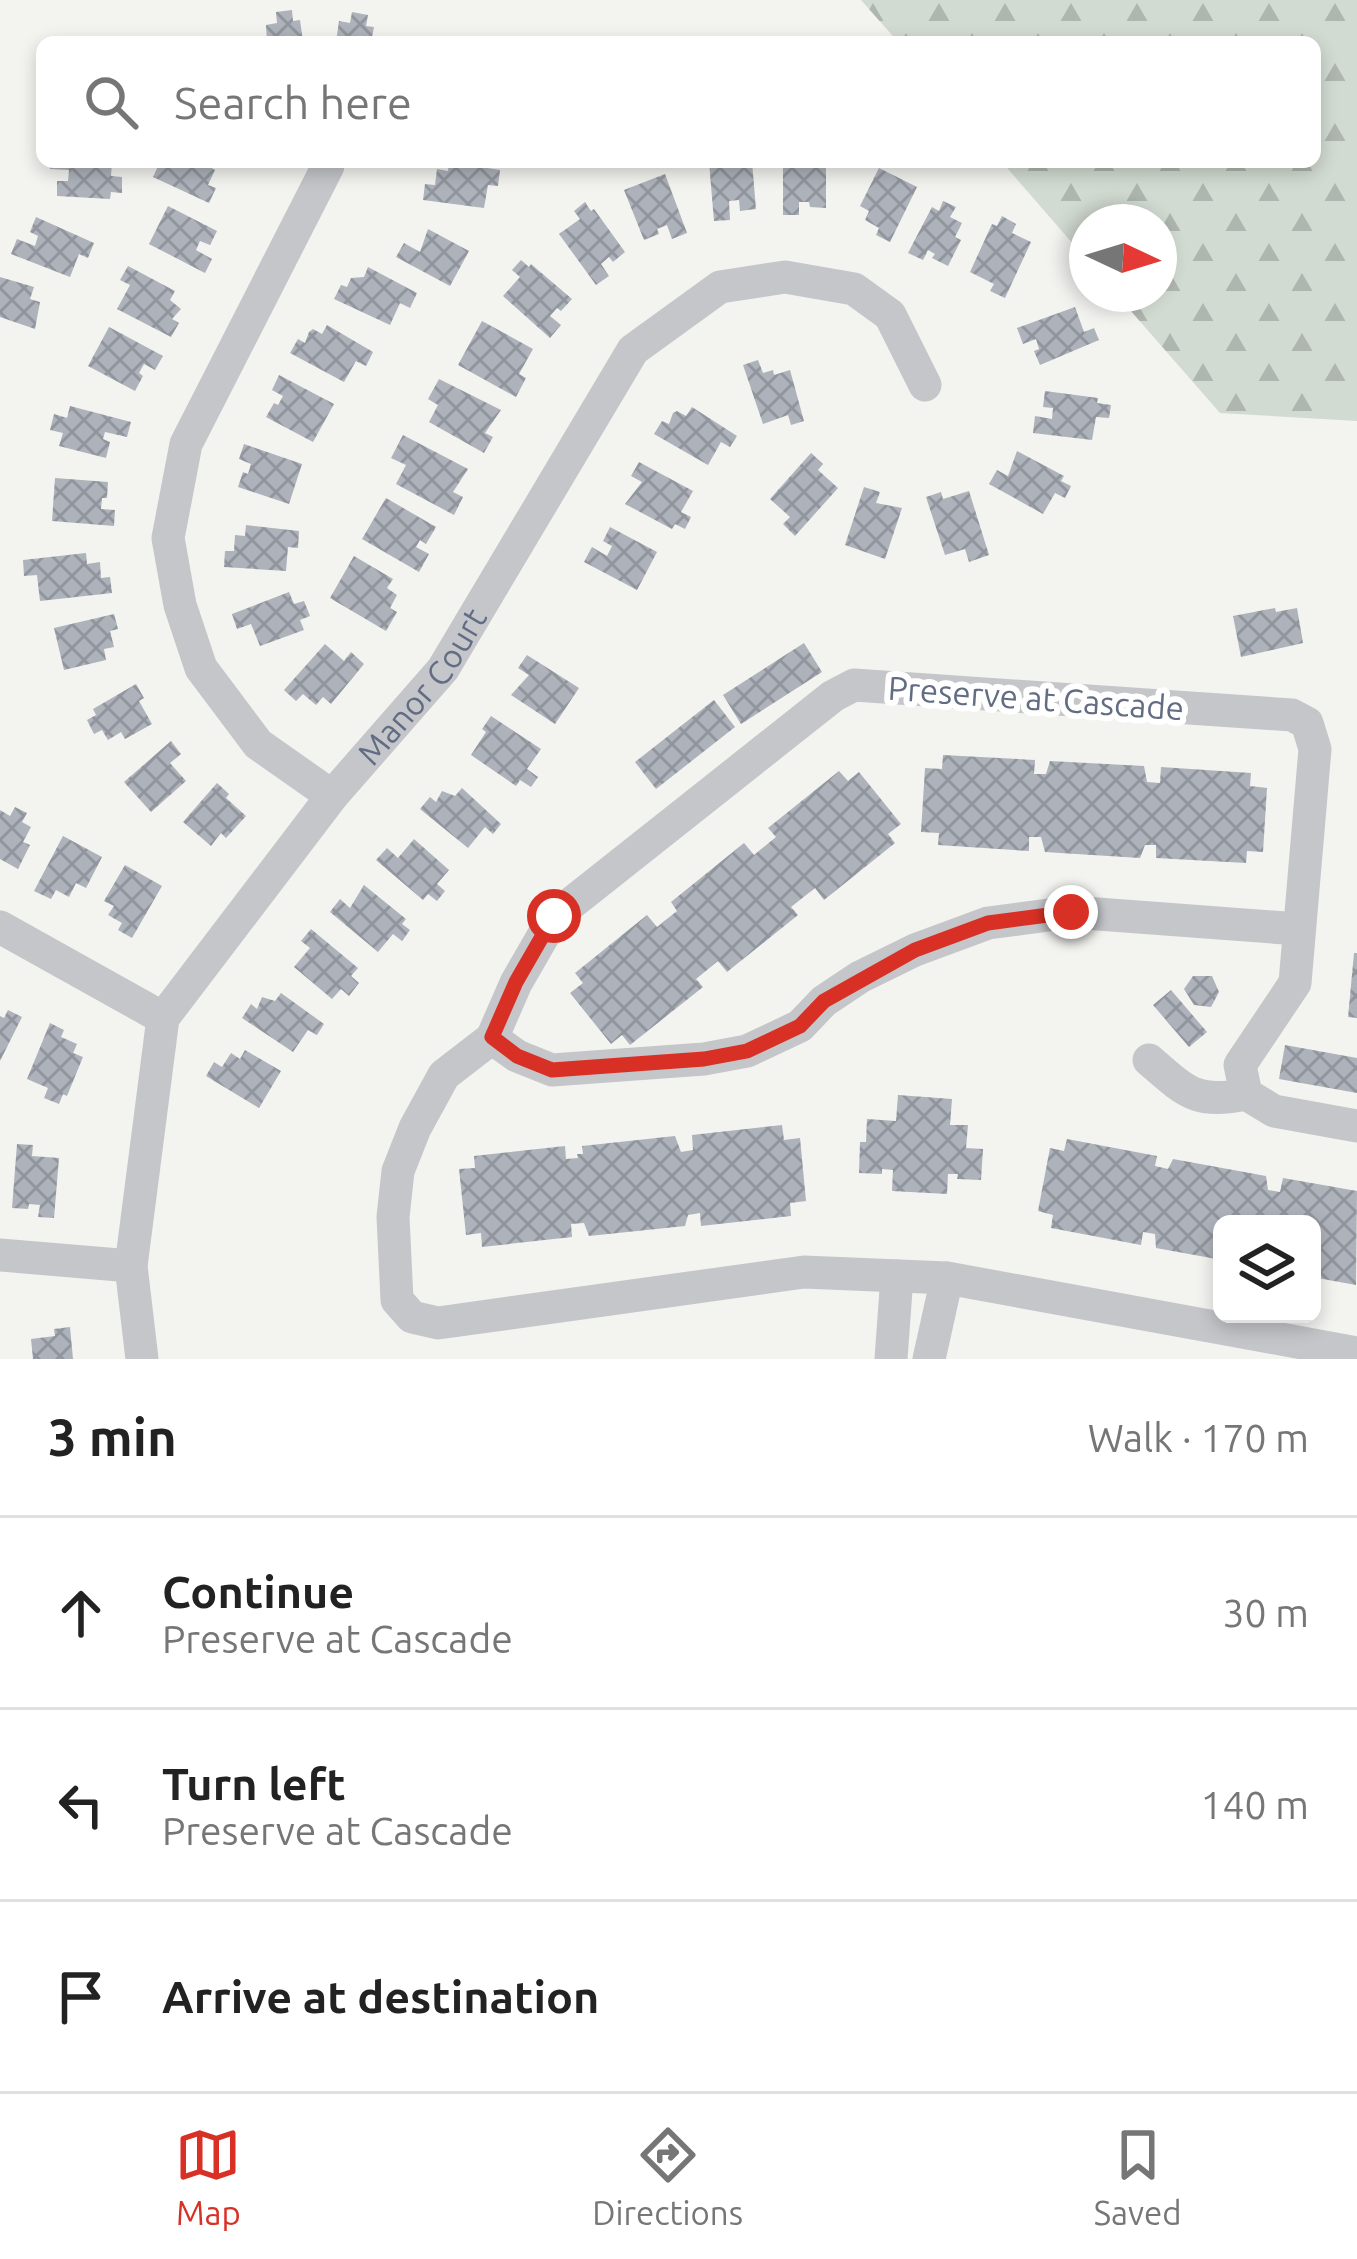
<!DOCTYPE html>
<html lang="en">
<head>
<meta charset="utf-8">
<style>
  :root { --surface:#fff; --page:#f2f2f2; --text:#222; --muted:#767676; --line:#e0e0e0; --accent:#d93025 }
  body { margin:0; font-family:Ubuntu,sans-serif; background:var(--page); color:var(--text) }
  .controls { position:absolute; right:36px; bottom:36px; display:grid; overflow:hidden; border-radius:18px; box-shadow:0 6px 18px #0003 }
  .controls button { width:108px; height:108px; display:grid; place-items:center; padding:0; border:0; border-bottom:3px solid var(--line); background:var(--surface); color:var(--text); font:60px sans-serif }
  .compass { position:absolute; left:1069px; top:204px; width:108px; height:108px; border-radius:50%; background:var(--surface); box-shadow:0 6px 18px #0003; rotate:94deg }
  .stop { position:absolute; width:36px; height:36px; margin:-27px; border:9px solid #d93025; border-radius:50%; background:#fff }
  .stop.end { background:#d93025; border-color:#fff; box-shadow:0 3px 12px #0008 }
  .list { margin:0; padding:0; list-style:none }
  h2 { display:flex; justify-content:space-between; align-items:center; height:156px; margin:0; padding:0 48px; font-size:51px }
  h2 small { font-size:39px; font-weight:400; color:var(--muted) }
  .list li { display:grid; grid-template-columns:78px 1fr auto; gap:36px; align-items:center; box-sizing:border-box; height:192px; padding:0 48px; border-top:3px solid var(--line) }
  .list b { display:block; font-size:45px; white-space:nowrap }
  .list p { margin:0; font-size:39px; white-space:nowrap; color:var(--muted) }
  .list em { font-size:39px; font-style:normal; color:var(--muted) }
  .icon { flex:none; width:66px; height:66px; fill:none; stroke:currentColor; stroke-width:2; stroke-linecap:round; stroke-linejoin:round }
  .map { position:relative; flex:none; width:1357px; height:1359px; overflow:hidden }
  .search { position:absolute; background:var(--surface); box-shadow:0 6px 18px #0003; left:36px; right:36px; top:36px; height:132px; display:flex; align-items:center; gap:30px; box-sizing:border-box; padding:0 42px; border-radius:18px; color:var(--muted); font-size:45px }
  .sheet { height:732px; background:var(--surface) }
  nav { display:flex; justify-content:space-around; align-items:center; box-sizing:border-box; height:168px; border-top:3px solid var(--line); background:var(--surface); font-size:33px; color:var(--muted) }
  nav a { display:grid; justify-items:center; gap:6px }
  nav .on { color:var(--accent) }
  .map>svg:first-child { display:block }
</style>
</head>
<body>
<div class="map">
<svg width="1357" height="1359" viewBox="0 0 1357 1359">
  <defs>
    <pattern id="forest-firs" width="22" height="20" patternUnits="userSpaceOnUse" patternTransform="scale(3)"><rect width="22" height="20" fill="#d2dbd1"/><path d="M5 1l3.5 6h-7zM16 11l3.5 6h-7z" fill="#aeb6af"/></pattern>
    <pattern id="building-cross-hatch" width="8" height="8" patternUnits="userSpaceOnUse" patternTransform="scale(3)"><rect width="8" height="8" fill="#aeb2ba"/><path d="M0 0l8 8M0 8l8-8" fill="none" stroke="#91959d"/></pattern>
  </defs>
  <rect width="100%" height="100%" fill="#f3f4f0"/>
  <!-- forest -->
  <path fill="url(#forest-firs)" d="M861,0H1357V421L1220,413L1116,294H1159V222H1087V260L1002,162H1315V42H898Z"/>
  <!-- building -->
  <g fill="url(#building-cross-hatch)">
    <path d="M292,10L293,21L300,20L303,42H267L266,25L277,23L276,12Z"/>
    <path d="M352,12L368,15L366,26L374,27L371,42H336L339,21L350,23Z"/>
    <path d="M50,162H112L111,176L122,177V193L111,192L110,199L57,196V181H68L69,170L50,169Z"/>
    <path d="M160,162H201L215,170L208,185L216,188L209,203L153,177Z"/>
    <path d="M449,162L500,170L498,186L488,185L484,208L423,200L425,184L435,185L437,169L448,171Z"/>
    <path d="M709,162H752L756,209L740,211L739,200L729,201L730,220L714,221Z"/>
    <path d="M783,162H826V208L810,207L809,202H799V215H783Z"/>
    <path d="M879,168L917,187L890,242L876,235L879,228L865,220L869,211L860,206Z"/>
    <path d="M665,174L687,233L672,239L667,225L657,229L659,234L644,240L624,190Z"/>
    <path d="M943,201L956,207L950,217L962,223L955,237L961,240L948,266L932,258L935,254L928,250L923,260L908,253L932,207L939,211Z"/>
    <path d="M585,202L591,211L594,209L625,252L613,262L609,257L601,264L609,276L596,285L559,234L580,219L574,211Z"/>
    <path d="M168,206L217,231L210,245L200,241L196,250L212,259L205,273L149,244Z"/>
    <path d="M1002,216L1016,224L1012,233L1031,242L1005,298L990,291L994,284L970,272L992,224L997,226Z"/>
    <path d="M36,217L94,243L88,258L79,254L70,277L11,254L17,239L35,246L38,236L30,232Z"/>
    <path d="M428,229L469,251L450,286L396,257L404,243L420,252Z"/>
    <path d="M521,260L529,267L531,264L572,299L561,311L557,308L550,316L561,325L550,338L503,296L520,277L512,270Z"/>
    <path d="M128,266L175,291L170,300L181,309L172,319L179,323L171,337L117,309L130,285L120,280Z"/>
    <path d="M368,267L417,293L410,308L400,303L390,325L334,299L341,285L347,287L351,278L364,277Z"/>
    <path d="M0,277L34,287L30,299L40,302L35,329L0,317Z"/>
    <path d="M1075,307L1084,332L1094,328L1099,340L1040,365L1034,351L1039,349L1036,339L1023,344L1017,328Z"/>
    <path d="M482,321L533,349L519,374L526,378L516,397L458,365Z"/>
    <path d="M327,325L373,352L366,366L356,361L344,382L290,353L298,339L305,343L309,332L313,329L322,334Z"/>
    <path d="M109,327L163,356L155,370L144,364L139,373L143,376L135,391L88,366Z"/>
    <path d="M758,360L763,373L773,370L774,375L790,370L804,421L791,425L788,415L763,424L743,365Z"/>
    <path d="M279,375L334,404L313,442L266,417L274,403L278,405L283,396L272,390Z"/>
    <path d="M439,379L501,410L485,433L493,437L484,453L429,422L438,405L428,399Z"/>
    <path d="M1045,391L1098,398L1097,403L1111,405L1109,418L1096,417L1092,440L1033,433L1035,416L1052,419L1053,408L1043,407Z"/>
    <path d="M70,406L131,422L127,437L105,432L103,439L110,442L106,458L59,446L63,433L50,430L54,414L67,418Z"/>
    <path d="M692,407L737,436L730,447L721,442L708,465L654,434L662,421L669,424L673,413L677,411L686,416Z"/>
    <path d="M403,435L468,469L453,492L463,497L454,515L396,484L406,465L391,458Z"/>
    <path d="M244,444L302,464L289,504L238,487L243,472L248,474L251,464L239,459Z"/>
    <path d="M1017,451L1064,476L1061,481L1071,486L1065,498L1055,493L1043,514L989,484L997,470L1008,476Z"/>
    <path d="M811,453L823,464L818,470L838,488L795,536L783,524L790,517L770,499Z"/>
    <path d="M639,462L693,491L681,512L691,517L685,529L675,524L672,529L625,504L642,482L631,476Z"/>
    <path d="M55,478L108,482L107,498H102L101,509L115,510L114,526L52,521Z"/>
    <path d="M864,487L880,492L876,503L902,508L885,559L845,545Z"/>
    <path d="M969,491L989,555L969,562L965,549L945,555L926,497L941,492L943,499Z"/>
    <path d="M386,498L436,527L426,544L420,540L416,547L429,554L419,572L362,539Z"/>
    <path d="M246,525L299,531L298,548L288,547L286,571L224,567L225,551H234L235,535L245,536Z"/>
    <path d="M610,527L657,552L637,590L584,562L592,547L607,556L612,546L603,541Z"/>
    <path d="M86,553L87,564L100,562L101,578L110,577L112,593L40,601L37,575L24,576L23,560Z"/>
    <path d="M354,556L393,579L387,588L397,595L390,608L397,612L386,631L330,598Z"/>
    <path d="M289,592L294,604L304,601L310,616L300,620L304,630L260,646L251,624L237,629L232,614Z"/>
    <path d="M1275,608L1276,612L1297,608L1303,643L1241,657L1233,616Z"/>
    <path d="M114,614L118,629L110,631L114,647L104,649L106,660L64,670L54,628Z"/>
    <path d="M804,643L822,672L741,724L723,695Z"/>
    <path d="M325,644L344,661L351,652L364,664L331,704L323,697L316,705L303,694L296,701L284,690Z"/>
    <path d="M527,655L579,688L555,724L511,695L529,675L518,668Z"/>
    <path d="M136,684L144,698L139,701L152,724L125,739L121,732L108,740L102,730L94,734L87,720L96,715L93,709Z"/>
    <path d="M714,700L735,727L656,789L635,762Z"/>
    <path d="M491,716L541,749L527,769L538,777L531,787L520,780L516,786L471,755L486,732L482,729Z"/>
    <path d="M171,741L181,754L170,763L186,781L151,812L124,782Z"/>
    <path d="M943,755L1035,760L1034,774H1046L1050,761L1144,766L1147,782L1160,783L1161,767L1251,773L1250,786L1267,788L1263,852L1247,851L1246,863L1156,858V845H1145L1140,858L1045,852L1041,837H1029V851L938,845L939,833L921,832L925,768L942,769Z"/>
    <path d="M839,771L848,781L859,772L901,824L888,834L895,843L824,900L815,888L791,907L798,915L727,972L718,961L696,979L703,987L630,1045L622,1035L611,1044L570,993L583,983L575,973L647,915L657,927L677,911L671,902L744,843L754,855L776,837L768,828Z"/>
    <path d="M217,783L229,794L226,798L246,816L226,838L221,833L211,846L183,822Z"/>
    <path d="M462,788L501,824L493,834L485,827L468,848L420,809L430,797L436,802L442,791L455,796Z"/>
    <path d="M15,807L27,813L22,822L31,827L23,842L30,845L18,869L0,859V810L10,816Z"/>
    <path d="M63,836L102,857L86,888L76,883L69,897L56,890L51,899L34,891Z"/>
    <path d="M414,839L449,870L437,884L445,891L437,901L428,894L423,900L376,860L387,848L398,858Z"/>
    <path d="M125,865L162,886L132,938L118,930L122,923L108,915L114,906L104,901Z"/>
    <path d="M364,885L406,919L402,924L410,930L402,941L393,934L378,952L330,912L340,899L350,908Z"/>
    <path d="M311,929L358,968L351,976L359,983L349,996L341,989L332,999L294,967L310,948L301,941Z"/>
    <path d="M1354,953H1357V1018L1348,1017Z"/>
    <path d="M1193,976H1212L1219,992L1211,1007L1194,1005L1184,989Z"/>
    <path d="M1171,990L1207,1032L1189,1047L1153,1005Z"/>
    <path d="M281,993L324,1024L317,1035L308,1030L293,1052L242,1018L251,1004L257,1009L262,997L275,1001Z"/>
    <path d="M8,1010L22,1017L0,1061V1016L4,1018Z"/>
    <path d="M50,1023L64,1030L61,1037L77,1044L73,1053L83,1057L67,1096L63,1094L59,1104L44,1098L48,1088L27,1079Z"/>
    <path d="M1285,1045L1357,1058V1093L1279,1079Z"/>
    <path d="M245,1050L281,1071L259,1108L206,1076L214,1062L222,1067L231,1053L240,1059Z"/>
    <path d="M898,1095L952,1099L950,1125H968L966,1148L983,1149L981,1180L957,1179L958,1174H948L947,1194L892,1191L893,1170L882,1169V1174L859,1173L860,1142H866L867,1119L896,1121Z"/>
    <path d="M782,1125L784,1140L800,1138L806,1201L790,1203L791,1216L701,1226L700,1213L688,1215L685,1226L589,1236L584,1223L571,1224L572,1237L482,1247L481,1233L466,1235L459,1169L475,1168L474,1156L565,1146L566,1159L578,1158L577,1154H583L582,1146L675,1136L681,1152L693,1150L692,1135Z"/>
    <path d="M1067,1139L1157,1156L1155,1166L1168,1169L1173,1159L1266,1176L1268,1190L1280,1192L1283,1178L1357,1191L1356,1285L1312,1277V1224H1222V1260L1156,1248L1155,1234L1143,1232L1141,1245L1051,1228L1053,1215L1038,1211L1050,1148L1064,1151Z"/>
    <path d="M17,1144L33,1145L32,1156L59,1158L54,1218L38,1217L40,1205L29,1204L28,1209L12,1208Z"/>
    <path d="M70,1327L73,1359H33L31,1339L55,1336L54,1329Z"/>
  </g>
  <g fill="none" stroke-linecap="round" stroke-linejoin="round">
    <!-- street -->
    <g stroke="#c4c6ca" stroke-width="33">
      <path d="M328,166L186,444L168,538L180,605L201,668L258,744L332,796"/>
      <path d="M0,927L163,1018"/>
      <path d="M492,1038L517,1056L552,1070L704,1059L747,1051L800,1026L824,1001L860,977L915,950L988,923L1071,912L1299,929"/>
      <path d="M1149,1060C1185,1091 1196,1105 1246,1094"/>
      <path d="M1357,1126L1274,1111L1246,1094L1240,1065L1295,983L1315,749L1307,723L1292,715L854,685L833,696L554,917L516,983L492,1038L444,1075L415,1128L398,1171L393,1217L397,1300L412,1317L438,1323L804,1272L947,1278L1357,1353"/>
      <path d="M0,1255L131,1266"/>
      <path id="s1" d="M142,1359L131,1266L163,1018L332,796L443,669L633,350L720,287L785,277L854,289L890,315L925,385"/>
      <path d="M891,1359L897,1276"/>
      <path d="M929,1359L947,1278"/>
    </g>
  </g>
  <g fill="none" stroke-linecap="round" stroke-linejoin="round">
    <!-- route -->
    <path stroke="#d93025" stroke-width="15" d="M554,916L516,982L492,1037L517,1056L552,1070L704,1059L747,1051L800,1026L824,1001L915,950L988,923L1071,912"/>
  </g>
  <g text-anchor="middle" stroke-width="12" stroke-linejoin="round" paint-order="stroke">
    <!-- street labels -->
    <g font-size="33" fill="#626c82" stroke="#fff">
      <text dy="12" stroke="none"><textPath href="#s1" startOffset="765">Manor Court</textPath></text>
      <text transform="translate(1036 698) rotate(4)" y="12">Preserve at Cascade</text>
    </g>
  </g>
</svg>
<div class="controls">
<button><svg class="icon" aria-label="layers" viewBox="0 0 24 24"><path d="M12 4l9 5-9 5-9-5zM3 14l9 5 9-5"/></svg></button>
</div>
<svg class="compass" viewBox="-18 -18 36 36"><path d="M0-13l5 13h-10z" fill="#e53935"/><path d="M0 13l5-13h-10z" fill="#767676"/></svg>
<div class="stop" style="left:554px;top:916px"></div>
<div class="stop end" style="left:1071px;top:912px"></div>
<div class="search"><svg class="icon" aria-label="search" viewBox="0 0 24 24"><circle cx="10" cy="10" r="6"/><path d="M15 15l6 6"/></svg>Search here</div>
</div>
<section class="sheet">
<h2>3 min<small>Walk · 170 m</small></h2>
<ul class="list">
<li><svg class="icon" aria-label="ahead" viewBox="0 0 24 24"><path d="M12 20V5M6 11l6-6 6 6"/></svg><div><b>Continue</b><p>Preserve at Cascade</p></div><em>30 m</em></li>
<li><svg class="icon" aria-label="left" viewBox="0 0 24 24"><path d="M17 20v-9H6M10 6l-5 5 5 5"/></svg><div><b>Turn left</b><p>Preserve at Cascade</p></div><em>140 m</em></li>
<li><svg class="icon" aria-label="arrive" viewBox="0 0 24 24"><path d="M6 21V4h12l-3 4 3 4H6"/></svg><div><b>Arrive at destination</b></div></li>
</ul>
</section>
<nav>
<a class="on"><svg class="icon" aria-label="map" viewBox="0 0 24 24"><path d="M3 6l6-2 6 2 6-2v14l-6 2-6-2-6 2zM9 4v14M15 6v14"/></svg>Map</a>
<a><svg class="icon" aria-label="directions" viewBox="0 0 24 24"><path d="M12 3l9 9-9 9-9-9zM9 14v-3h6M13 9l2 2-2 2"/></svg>Directions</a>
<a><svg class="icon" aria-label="saved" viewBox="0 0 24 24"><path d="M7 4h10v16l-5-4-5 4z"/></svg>Saved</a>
</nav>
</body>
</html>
